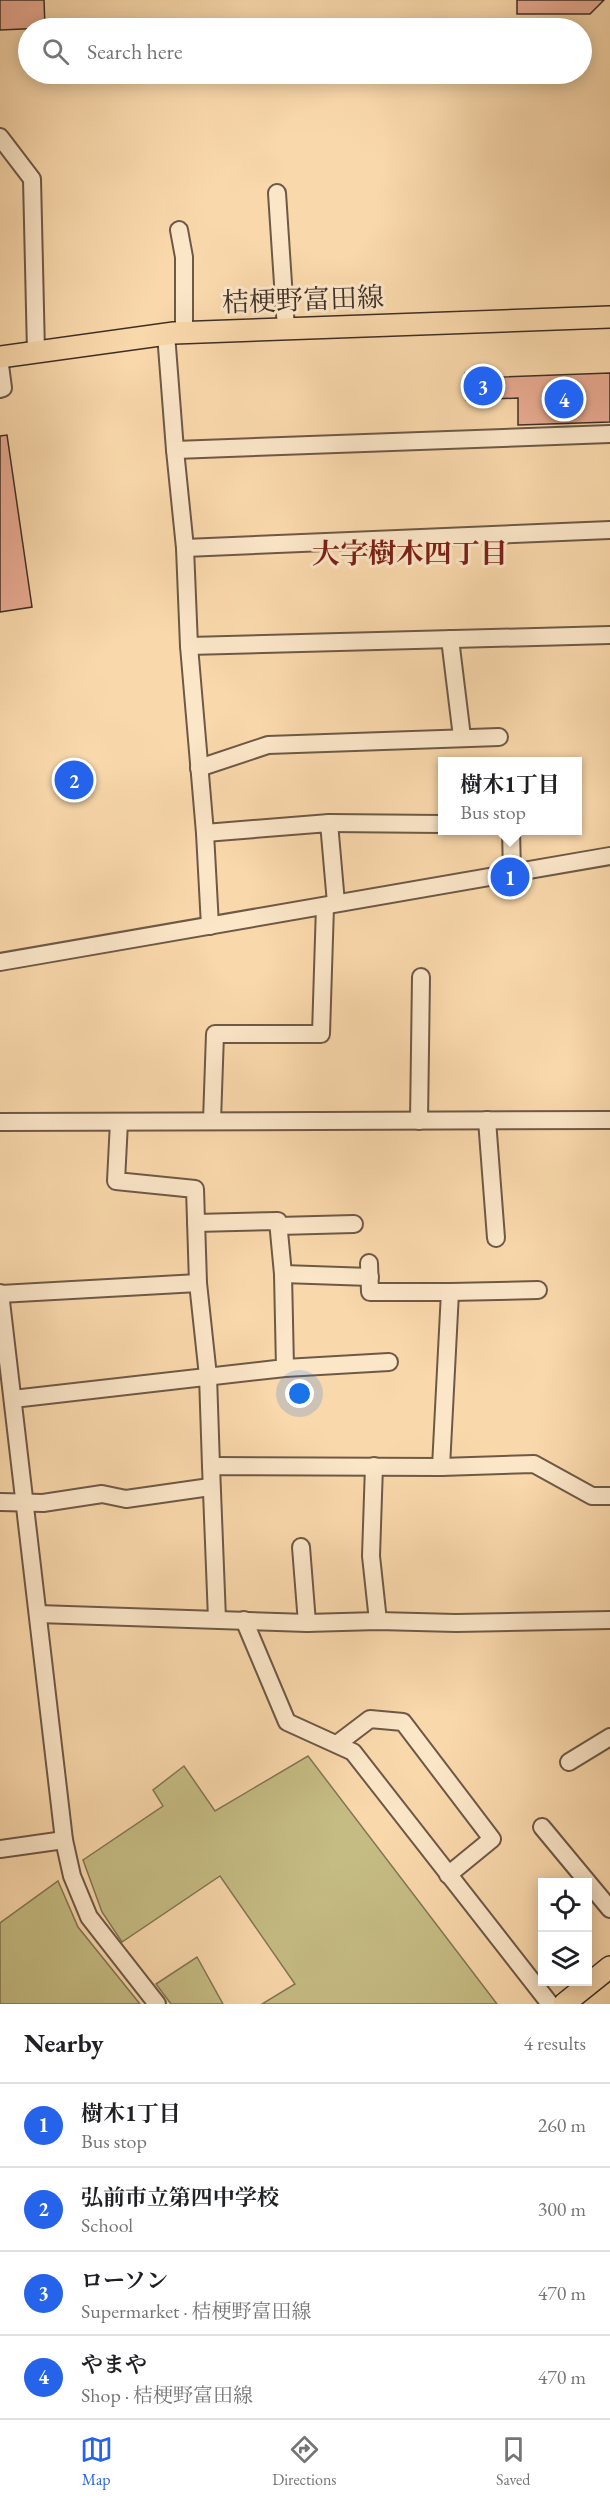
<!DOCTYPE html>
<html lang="en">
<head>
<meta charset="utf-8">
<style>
  :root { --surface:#fff; --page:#f2f2f2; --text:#202124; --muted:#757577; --line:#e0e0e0; --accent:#2563eb }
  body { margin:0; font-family:"EB Garamond","Noto Serif JP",serif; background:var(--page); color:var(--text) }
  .controls { position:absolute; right:18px; bottom:18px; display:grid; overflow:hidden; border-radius:0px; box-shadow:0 3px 15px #0003 }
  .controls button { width:54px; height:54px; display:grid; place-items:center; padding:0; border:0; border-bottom:2px solid var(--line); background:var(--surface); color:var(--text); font:30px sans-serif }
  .you { position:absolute; left:300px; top:1394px; width:21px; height:21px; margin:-15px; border:4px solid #fff; border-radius:50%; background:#1a73e8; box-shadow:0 0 0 9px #1a73e833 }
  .badge { display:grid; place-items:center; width:39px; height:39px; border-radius:50%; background:var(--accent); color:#fff; font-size:20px; font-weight:700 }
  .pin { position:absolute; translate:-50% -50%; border:3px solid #fff; box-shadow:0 2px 6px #0006 }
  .popup { position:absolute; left:438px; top:757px; width:144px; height:78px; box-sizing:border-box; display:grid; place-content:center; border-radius:0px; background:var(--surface); filter:drop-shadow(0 2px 4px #0005); font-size:20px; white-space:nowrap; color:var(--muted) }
  .popup b { font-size:22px; color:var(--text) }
  .popup::after { content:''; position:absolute; left:50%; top:100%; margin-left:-12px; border:12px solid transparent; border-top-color:var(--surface) }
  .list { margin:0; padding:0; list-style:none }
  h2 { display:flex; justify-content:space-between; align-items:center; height:78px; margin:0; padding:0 24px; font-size:26px }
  h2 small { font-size:20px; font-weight:400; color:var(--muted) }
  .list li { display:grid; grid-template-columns:39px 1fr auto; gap:18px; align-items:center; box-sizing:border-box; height:84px; padding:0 24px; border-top:2px solid var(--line) }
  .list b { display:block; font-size:22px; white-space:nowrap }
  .list p { margin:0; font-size:20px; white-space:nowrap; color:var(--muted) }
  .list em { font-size:20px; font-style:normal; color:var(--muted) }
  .icon { flex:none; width:33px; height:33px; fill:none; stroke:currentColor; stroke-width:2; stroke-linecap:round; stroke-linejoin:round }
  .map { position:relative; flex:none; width:610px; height:2004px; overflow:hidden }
  .search { position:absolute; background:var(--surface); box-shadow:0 3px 15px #0003; left:18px; right:18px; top:18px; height:66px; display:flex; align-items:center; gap:15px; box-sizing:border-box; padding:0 21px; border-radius:33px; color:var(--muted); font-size:22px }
  .sheet { height:414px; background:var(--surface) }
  nav { display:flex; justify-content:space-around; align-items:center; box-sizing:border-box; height:84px; border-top:2px solid var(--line); background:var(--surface); font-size:16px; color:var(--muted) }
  nav a { display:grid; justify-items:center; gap:3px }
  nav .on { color:var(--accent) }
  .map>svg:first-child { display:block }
</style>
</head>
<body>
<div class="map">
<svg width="610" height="2004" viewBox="0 0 610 2004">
  <rect width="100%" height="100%" fill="#f9d8ab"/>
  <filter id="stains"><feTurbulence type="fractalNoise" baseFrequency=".00333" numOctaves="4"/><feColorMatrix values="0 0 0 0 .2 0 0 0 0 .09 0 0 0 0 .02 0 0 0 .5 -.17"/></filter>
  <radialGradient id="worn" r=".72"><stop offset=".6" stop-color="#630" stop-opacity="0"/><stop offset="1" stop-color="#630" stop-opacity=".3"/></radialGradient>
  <!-- green -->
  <g fill="#c5bc83" stroke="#827654" stroke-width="1.5">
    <path d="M308,1756L497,2004H262L295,1984L220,1876L122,1942L102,1912L83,1860L163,1806L153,1790L184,1766L215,1811Z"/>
    <path d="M58,1881L78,1927L140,2004H0V1923Z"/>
    <path d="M197,1957L223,2004H171L156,1984Z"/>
  </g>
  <!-- building -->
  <g fill="#e9ab92" stroke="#3f2f26" stroke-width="1.5">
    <path d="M0,0H44L45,28L0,30Z"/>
    <path d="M517,0H604L590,14H517Z"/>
    <path d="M499,372L500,377L610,373V422L518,425V398L466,400L465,373Z"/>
    <path d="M7,435L32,607L0,612V436Z"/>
  </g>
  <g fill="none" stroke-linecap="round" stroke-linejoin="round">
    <defs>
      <g id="minor">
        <path d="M0,137L32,179L36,352"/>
        <path d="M277,193L286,329"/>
        <path d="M179,230L184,257V333"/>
        <path d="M166,334L175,450L185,548L189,646L205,833L210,926"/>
        <path d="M0,365L3,388L0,389"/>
        <path d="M175,450L610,434"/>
        <path d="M185,548L610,530"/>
        <path d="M450,639L462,737"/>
        <path d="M189,646L610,635"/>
        <path d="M199,768L268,745L499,737"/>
        <path d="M329,823L442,824"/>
        <path d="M511,830L512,873"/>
        <path d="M205,833L329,823L336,903"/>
        <path d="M0,962L610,856"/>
        <path d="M487,1120L496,1238"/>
        <path d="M212,1121L215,1034H321L325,906"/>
        <path d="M419,1121L421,977"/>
        <path d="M0,1122L610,1120"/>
        <path d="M119,1122L116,1181L195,1189L198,1283L208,1376L211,1466"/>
        <path d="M278,1226L354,1224"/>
        <path d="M369,1263L370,1292H450L441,1467"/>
        <path d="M283,1274L370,1277"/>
        <path d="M450,1292L538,1290"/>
        <path d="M0,1293L64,1840L72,1876L89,1917L157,2004"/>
        <path d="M0,1294L198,1283"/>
        <path d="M285,1368L389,1362"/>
        <path d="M13,1399L285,1368L283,1274L278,1221L196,1223"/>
        <path d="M374,1466L371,1556L378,1621"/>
        <path d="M0,1502L43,1503L102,1494L126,1499L210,1487"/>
        <path d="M301,1547L307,1623"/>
        <path d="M38,1614L307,1623L378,1621L456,1623L610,1620"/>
        <path d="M217,1619L211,1466L441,1467L534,1464L592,1496H610"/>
        <path d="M244,1620L287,1722L353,1752L550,2004"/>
        <path d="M337,1744L370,1719L403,1722L492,1839L448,1875"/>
        <path d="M569,1762L610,1737"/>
        <path d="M542,1827L610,1909"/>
        <path d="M0,1849L64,1840"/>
      </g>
      <g id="major">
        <path d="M0,357L174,333L610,317"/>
        <path d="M564,2004L610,1967"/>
      </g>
    </defs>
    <!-- minor casing -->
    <use href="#minor" stroke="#6e5947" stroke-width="20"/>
    <!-- major casing -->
    <use href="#major" stroke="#3f2f26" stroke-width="24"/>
    <!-- minor -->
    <use href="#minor" stroke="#fbe6c8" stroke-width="16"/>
    <!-- major -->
    <use href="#major" stroke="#f9d8ab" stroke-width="21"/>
  </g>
  <g text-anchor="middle" stroke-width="6" stroke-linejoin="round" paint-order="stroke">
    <!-- street labels -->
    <g font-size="27" fill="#3f2f26" stroke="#fbe6c8">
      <text transform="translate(303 300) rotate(-2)" y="9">桔梗野富田線</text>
    </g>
    <!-- neighbourhood labels -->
    <g font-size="28" font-weight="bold" fill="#7a1f14" stroke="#fbe6c8">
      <text x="410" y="563">大字樹木四丁目</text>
    </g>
  </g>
  <rect width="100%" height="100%" filter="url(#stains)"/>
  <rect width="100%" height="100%" fill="url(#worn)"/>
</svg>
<div class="controls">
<button><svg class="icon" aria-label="locate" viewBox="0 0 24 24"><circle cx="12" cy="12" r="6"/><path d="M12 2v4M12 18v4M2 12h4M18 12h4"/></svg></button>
<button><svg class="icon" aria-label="layers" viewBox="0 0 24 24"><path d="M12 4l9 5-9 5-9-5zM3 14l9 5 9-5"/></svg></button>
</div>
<div class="you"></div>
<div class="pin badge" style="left:510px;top:877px">1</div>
<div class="popup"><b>樹木1丁目</b>Bus stop</div>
<div class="pin badge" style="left:74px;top:780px">2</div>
<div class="pin badge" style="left:483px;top:386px">3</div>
<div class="pin badge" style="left:564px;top:399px">4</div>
<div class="search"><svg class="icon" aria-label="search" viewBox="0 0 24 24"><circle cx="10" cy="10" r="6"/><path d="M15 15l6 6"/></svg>Search here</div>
</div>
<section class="sheet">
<h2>Nearby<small>4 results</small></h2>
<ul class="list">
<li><span class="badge">1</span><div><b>樹木1丁目</b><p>Bus stop</p></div><em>260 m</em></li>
<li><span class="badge">2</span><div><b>弘前市立第四中学校</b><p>School</p></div><em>300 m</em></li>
<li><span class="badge">3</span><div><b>ローソン</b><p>Supermarket · 桔梗野富田線</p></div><em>470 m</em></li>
<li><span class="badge">4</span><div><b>やまや</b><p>Shop · 桔梗野富田線</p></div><em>470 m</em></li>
</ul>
</section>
<nav>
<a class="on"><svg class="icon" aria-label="map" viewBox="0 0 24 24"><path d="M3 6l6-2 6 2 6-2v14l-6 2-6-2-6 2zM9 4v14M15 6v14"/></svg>Map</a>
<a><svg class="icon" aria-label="directions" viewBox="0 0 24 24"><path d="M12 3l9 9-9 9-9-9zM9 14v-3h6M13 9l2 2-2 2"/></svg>Directions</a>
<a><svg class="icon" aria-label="saved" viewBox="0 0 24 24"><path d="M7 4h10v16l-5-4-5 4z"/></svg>Saved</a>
</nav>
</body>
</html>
